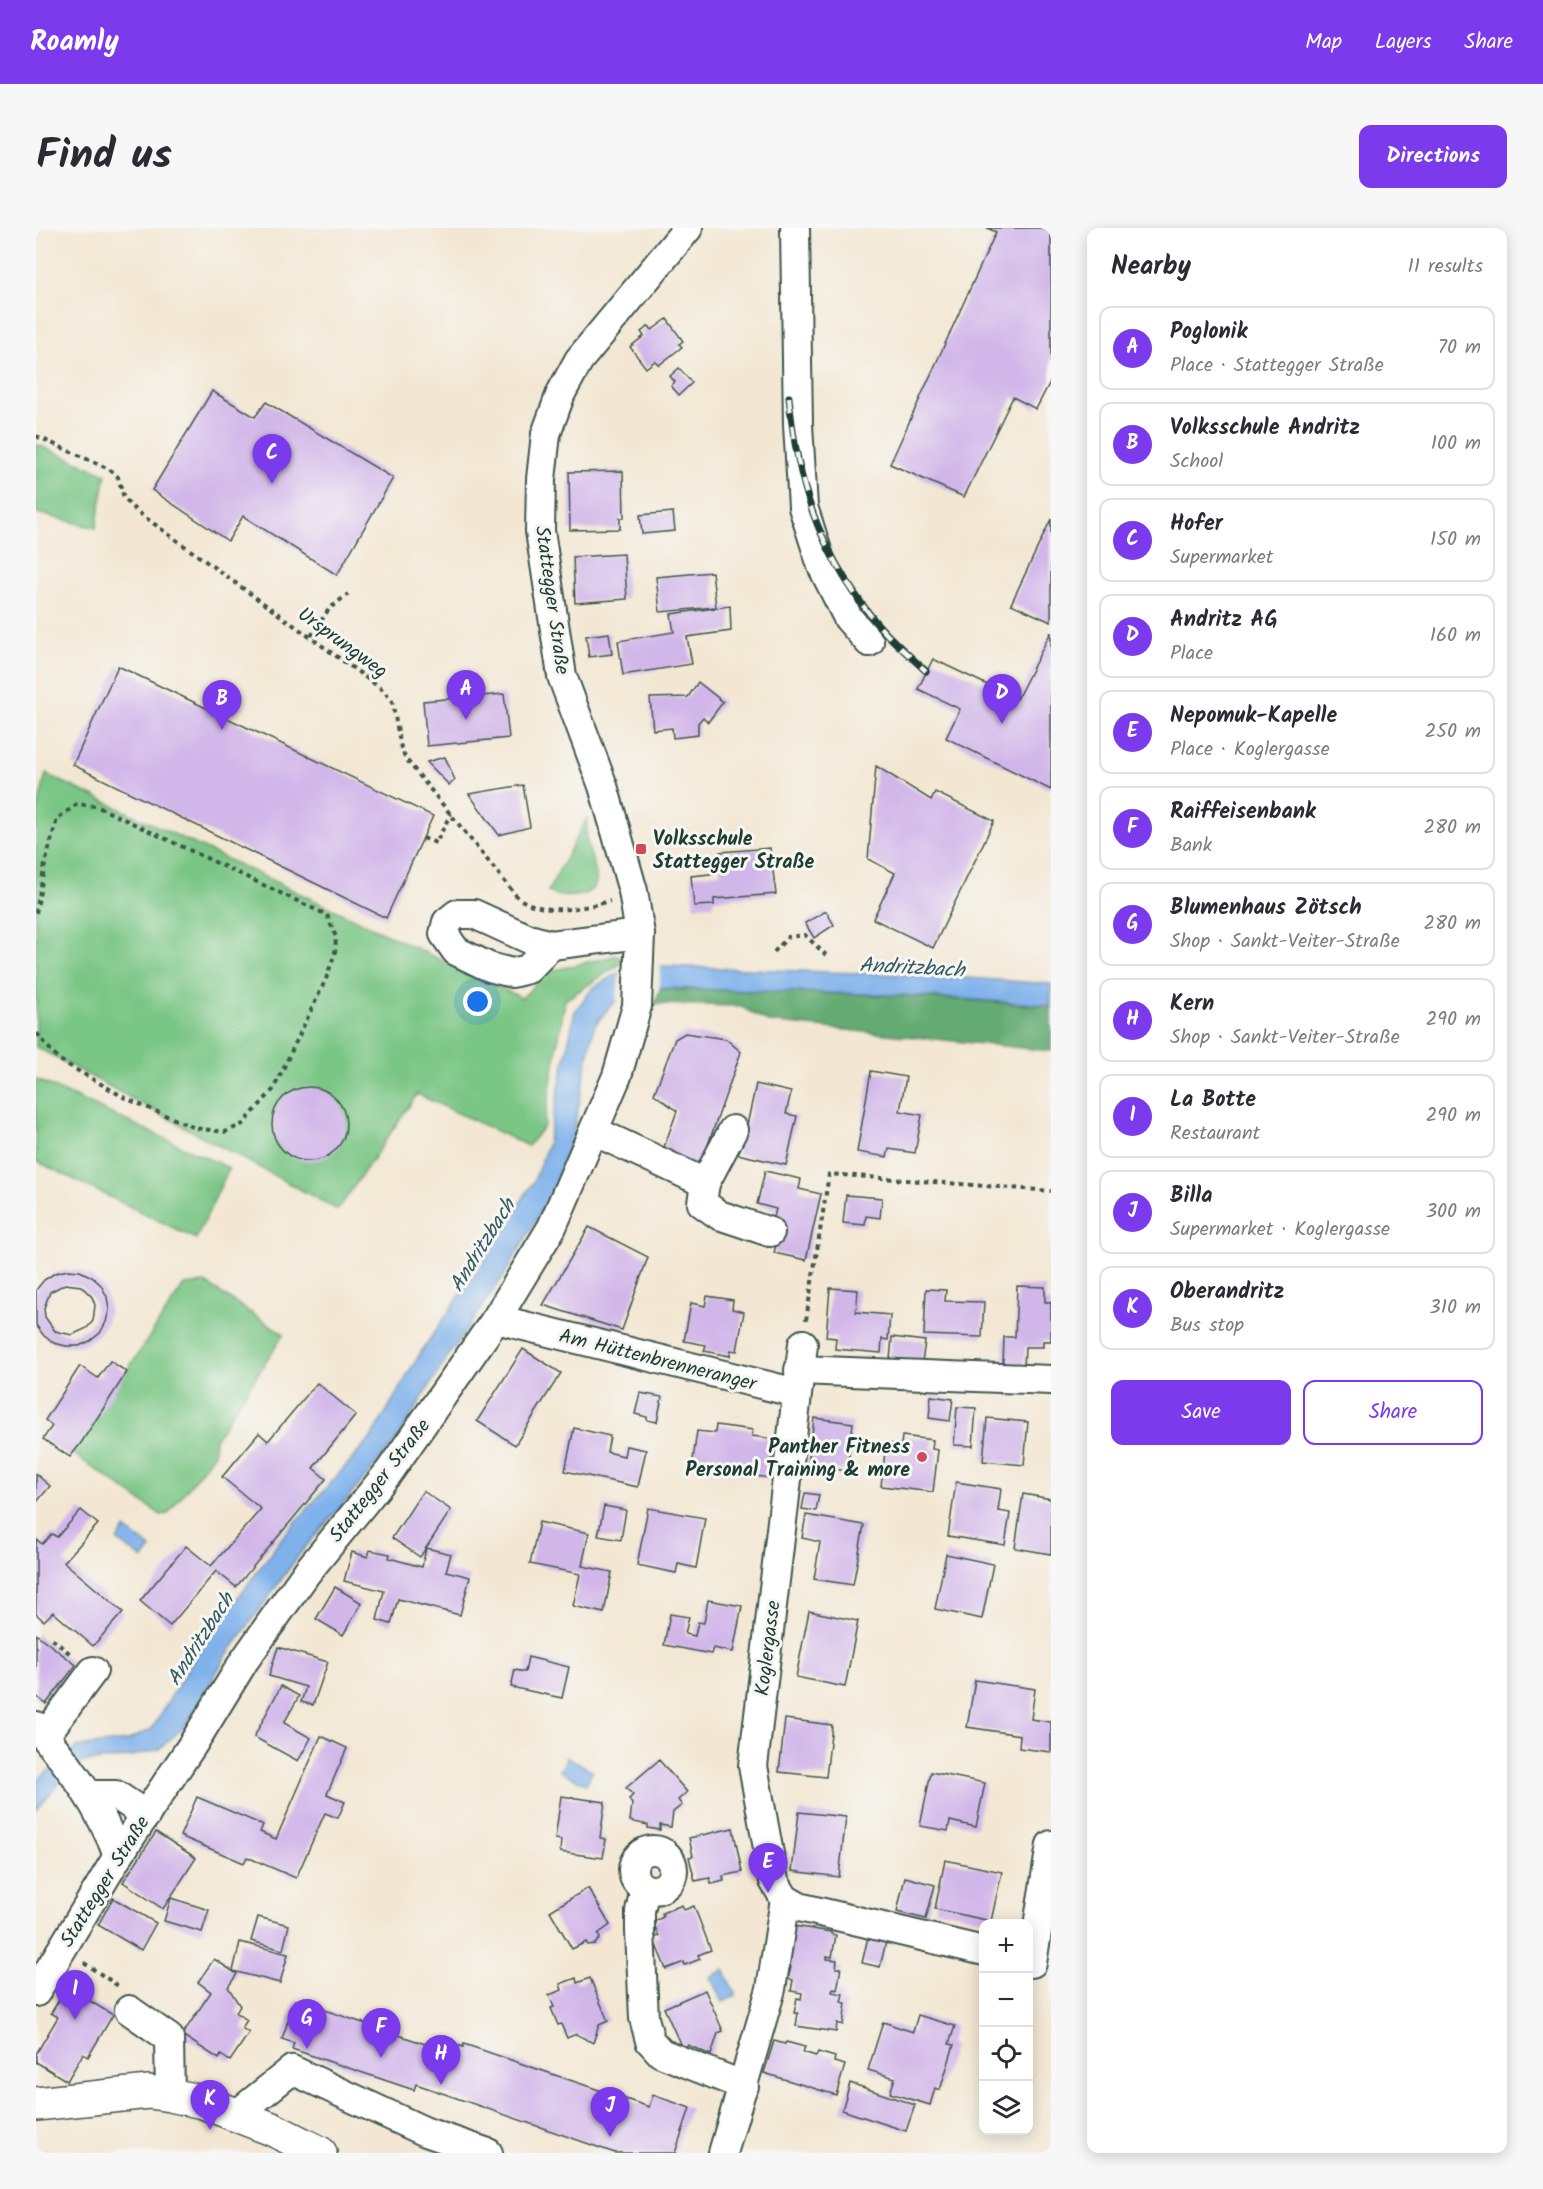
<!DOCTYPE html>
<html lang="en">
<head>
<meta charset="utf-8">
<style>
  :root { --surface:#fff; --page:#f7f7f7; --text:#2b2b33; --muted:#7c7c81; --line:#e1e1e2; --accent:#7c3aed }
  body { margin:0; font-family:Kalam,sans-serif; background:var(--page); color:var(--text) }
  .controls { position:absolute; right:18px; bottom:18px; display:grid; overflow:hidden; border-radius:12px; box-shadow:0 3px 15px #0003 }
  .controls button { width:54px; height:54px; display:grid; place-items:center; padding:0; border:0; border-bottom:2px solid var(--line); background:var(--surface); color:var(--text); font:30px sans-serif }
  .you { position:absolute; left:442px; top:774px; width:21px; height:21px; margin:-15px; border:4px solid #fff; border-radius:50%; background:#1a73e8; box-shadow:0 0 0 9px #1a73e833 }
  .badge { display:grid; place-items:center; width:39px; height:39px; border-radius:50%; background:var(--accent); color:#fff; font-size:20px; font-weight:700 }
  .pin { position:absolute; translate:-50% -50px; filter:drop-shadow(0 2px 3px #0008) }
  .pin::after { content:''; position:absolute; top:32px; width:21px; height:18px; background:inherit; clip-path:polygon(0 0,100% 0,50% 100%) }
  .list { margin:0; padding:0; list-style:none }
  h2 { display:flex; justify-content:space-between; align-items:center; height:78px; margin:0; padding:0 24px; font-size:26px }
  h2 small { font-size:20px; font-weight:400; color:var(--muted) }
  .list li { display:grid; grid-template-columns:39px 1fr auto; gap:18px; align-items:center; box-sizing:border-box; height:84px; margin:0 12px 12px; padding:0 12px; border:2px solid var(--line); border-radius:12px }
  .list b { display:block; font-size:22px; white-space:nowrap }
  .list p { margin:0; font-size:20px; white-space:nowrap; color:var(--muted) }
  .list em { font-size:20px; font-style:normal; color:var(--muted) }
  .actions { display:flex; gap:12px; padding:18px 24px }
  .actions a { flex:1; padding:14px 0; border:2px solid var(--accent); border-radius:12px; text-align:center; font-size:21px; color:var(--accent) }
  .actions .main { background:var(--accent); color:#fff }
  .icon { flex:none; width:33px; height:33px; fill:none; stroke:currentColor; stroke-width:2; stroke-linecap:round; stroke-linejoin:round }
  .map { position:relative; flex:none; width:1015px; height:1925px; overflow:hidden; border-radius:12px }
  header { display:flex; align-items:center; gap:36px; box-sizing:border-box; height:84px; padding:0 30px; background:var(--accent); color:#fff }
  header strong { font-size:28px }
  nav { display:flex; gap:33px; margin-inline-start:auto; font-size:21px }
  .intro { display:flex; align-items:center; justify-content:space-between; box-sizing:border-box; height:144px; padding:0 36px }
  h1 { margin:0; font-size:42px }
  .button { padding:15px 27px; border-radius:12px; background:var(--accent); color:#fff; font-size:21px; font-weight:700 }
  main { display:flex; gap:36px; padding:0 36px }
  aside { flex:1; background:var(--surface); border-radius:12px; box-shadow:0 3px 15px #0003 }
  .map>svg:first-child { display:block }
</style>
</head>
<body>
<header>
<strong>Roamly</strong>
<nav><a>Map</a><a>Layers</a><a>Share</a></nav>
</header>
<div class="intro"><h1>Find us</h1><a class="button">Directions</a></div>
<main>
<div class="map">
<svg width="1015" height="1925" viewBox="0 0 1015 1925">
  <rect width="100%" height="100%" fill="#f6f6f2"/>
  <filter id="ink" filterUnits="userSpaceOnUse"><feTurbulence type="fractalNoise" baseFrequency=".0167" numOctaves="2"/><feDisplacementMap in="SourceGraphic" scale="12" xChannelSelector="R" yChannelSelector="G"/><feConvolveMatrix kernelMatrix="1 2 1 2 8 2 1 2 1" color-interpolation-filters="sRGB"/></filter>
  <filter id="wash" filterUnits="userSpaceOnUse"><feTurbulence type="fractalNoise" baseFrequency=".008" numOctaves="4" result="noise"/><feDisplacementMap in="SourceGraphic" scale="24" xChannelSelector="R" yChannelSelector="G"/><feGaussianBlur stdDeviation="1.35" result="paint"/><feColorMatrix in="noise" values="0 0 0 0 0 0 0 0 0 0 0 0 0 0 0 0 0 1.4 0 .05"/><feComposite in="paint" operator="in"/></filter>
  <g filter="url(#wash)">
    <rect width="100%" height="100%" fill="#f3e7d3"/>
    <!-- green -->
    <g fill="#7ac685" stroke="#4c825c" stroke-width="1.5">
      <path d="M0,216L70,246L60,300L0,285Z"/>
      <path d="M10,546L486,770L511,744L581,727L590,732L529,772L508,898L492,918L381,866L302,982L0,819V587Z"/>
      <path d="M551,590C551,597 550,606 551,613C554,635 577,662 539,668C528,669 521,669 512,663Z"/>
      <path d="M0,851L193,940L160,1011L0,933Z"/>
      <path d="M169,1055L248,1106L179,1211L178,1226L132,1286L125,1287L36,1225L148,1057Z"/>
    </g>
    <!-- forest -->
    <path fill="#63ab72" stroke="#417453" stroke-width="1.5" d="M624,761C755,764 885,767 1015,779V823L732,794L704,778L619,776Z"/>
    <!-- water -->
    <g fill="#7fb1eb" stroke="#4f7790" stroke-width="1.5">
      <path d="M625,738L903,748L1015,756V777L865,767L625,760L577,775L558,798L537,906L516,965L467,1049L414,1125L360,1212L331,1248L266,1323L190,1428L149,1498L122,1522L87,1530L47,1534L21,1557L0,1582V1553L41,1519L91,1513L116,1501L160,1427L248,1307L335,1210L385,1124L450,1030L498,953L511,918L539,783L557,760L580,746Z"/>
      <path d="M89,1301L115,1320L107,1331L81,1312Z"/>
      <path d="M531,1529L557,1543L550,1556L524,1543Z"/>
      <path d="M688,1742L700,1768L687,1774L674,1749Z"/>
    </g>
    <!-- pier -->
    <path fill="#f3e7d3" d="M620,736L625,738L623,763L580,777L584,742Z"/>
    <g id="blocks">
      <!-- building -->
      <g fill="#d1b6e9" fill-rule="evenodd">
        <path d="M951,0H1015V152L1000,181L977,169L928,269L854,236L960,4Z"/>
        <path d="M631,91L647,113L643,116L646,119L623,137L619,133L610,140L594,119L608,108L605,104L613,98L616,102Z"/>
        <path d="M643,140L656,155L643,167L635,158L639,154L634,148Z"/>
        <path d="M176,163L219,189L230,174L357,250L301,347L207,288L192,313L116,262Z"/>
        <path d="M587,243L588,290H584V301L534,302L533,244Z"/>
        <path d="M637,284L639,303L606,306L604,287Z"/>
        <path d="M1015,291V394L975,376Z"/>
        <path d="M588,326L591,371L539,375L537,329Z"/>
        <path d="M676,344L680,379L624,384L620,349Z"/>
        <path d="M694,378L695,403L651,409L656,436L587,447L582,413L638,404L635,386Z"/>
        <path d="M1015,404V562L910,510L924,481L882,461L897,431L981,471Z"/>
        <path d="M573,405L576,426L553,429L550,408Z"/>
        <path d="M82,438L397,588L350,690L37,537Z"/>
        <path d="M662,454L687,474L672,494L667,489L662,495V507L637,510L636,500L617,502L614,470L652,469Z"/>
        <path d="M468,466L473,510L391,518L387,473Z"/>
        <path d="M409,529L419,552L413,557L391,534Z"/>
        <path d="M840,538L895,572L899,564L958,593L897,720L837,691L859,645L832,631Z"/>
        <path d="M487,557L494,599L463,607L433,566Z"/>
        <path d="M734,620L740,666L678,671V677L658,678L655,648L684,645V624Z"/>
        <path d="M790,683L798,697L778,710L769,695Z"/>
        <path d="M649,805L690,811L705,824L664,939L626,925L641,883L618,866L639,811Z"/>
        <path d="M835,843L870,849L864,883L886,887L879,925L853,921L851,929L821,924Z"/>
        <path d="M720,856L755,864L750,886L761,888L750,937L701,926L707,896L711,897Z"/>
        <circle cx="273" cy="896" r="37"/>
        <path d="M729,943L765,951L763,961L785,966L770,1032L738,1025L744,1000L736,998L740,981L721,976Z"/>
        <path d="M810,967L846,970L844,990L830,988L829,997L807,995Z"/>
        <path d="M553,999L612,1029L586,1102L507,1077Z"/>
        <path d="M32,1042L44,1043L56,1049L65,1057L71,1069L73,1082L70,1094L64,1105L54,1113L43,1118H30L18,1115L8,1108L0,1097V1062L8,1052L19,1045ZM29,1056L45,1058L56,1069L59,1077L57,1093L51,1100L36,1107L19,1103L9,1089L8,1080L14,1064Z"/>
        <path d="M981,1058L1009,1059V1074H1015V1113H1007V1119H989L988,1139L967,1138L968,1109H979Z"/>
        <path d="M794,1060L822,1062L820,1084L854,1087L852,1112L846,1111L845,1125L799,1121L800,1110L790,1109Z"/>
        <path d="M890,1061L910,1062L909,1073L948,1074L946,1109L888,1107Z"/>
        <path d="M671,1068L697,1072L696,1081L708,1084L701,1123L695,1122L694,1128L668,1123L670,1117L648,1113L655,1075L669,1078Z"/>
        <path d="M856,1109L889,1113L886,1135L854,1132Z"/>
        <path d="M487,1121L525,1145L479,1217L441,1193Z"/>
        <path d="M74,1133L91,1144L45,1215L34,1229L7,1211L16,1198L9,1192L44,1138L62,1150Z"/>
        <path d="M281,1155L320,1187L277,1240L290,1251L200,1359L180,1343L134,1398L104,1373L150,1318L175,1338L225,1281L186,1249L223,1205L232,1213Z"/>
        <path d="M604,1165L626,1169L621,1194L611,1192V1189L599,1186Z"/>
        <path d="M895,1168L917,1171L914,1193L893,1190Z"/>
        <path d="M921,1179L940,1180L937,1218L918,1217Z"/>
        <path d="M778,1190L817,1195L811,1243L772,1238Z"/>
        <path d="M951,1190L992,1194L988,1237L947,1233Z"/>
        <path d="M680,1197L717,1202L716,1208L738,1211L733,1250L656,1239L661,1203L679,1205Z"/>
        <path d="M538,1200L574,1208L571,1224L588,1228L590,1218L610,1222L602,1259L529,1243Z"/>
        <path d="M866,1208L897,1212L896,1221L902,1222L897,1264L845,1258L850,1215L865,1217Z"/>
        <path d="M0,1246L14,1258L0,1275Z"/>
        <path d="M920,1254L965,1261L962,1283L974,1285L969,1317L912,1308Z"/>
        <path d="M387,1263L415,1282L384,1329L356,1310Z"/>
        <path d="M769,1265L783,1267L780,1283L766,1281Z"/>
        <path d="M987,1266L1015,1271V1326L979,1320Z"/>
        <path d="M568,1278L590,1282L585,1312L562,1308Z"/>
        <path d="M612,1280L669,1290L660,1340L642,1336L640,1345L601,1337Z"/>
        <path d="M45,1282L62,1296L28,1334L87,1384L57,1418L17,1384L8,1393L0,1386V1311L6,1316L16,1306L21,1309Z"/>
        <path d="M770,1287L828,1297L817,1357L778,1351L784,1314L766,1310Z"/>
        <path d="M503,1294L553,1305L546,1338L576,1344L568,1385L537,1378L544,1346L494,1336Z"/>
        <path d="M390,1320L415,1326L410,1343L434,1349L424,1387L362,1371L355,1396L341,1392L348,1363L308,1353L316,1324L332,1329L334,1322L354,1326L353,1330L386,1339Z"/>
        <path d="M910,1326L957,1336L946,1391L899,1381Z"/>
        <path d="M299,1359L326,1375L307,1407L280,1391Z"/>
        <path d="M672,1372L706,1378L697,1424L677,1420L675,1426L628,1417L634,1386L653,1389L649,1406L659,1408L662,1394L668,1395Z"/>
        <path d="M773,1383L822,1393L809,1459L760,1449Z"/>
        <path d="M0,1406L40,1437L10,1476L0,1468Z"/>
        <path d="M242,1419L292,1434L277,1477L265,1474L270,1459L233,1448Z"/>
        <path d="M492,1429L533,1439L526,1470L475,1459L479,1442L489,1444Z"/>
        <path d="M939,1452L999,1461L995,1491L1015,1494V1524L983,1520L984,1507L931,1499Z"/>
        <path d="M245,1458L263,1468L248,1495L275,1510L262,1533L218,1509Z"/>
        <path d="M749,1491L796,1497L790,1549L743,1544Z"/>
        <path d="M285,1508L311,1520L291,1566L309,1574L302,1590L289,1585L260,1650L211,1629L208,1635L144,1608L161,1569L227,1597L224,1604L240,1611Z"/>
        <path d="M623,1532L651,1564L642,1572L646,1577L637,1584L635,1599L624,1597V1602L612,1600V1597L594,1593L596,1576L593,1571L597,1567L590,1560Z"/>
        <path d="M895,1544L949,1555L940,1599L914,1593L912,1603L884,1598Z"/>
        <path d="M525,1568L569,1574L564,1610L570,1611L567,1630L524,1624L525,1612L519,1611Z"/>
        <path d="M763,1584L810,1589L803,1649L756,1643Z"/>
        <path d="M697,1600L706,1644L687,1648L688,1653L675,1656L674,1650L659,1653L653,1629L657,1628L653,1610Z"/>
        <path d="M120,1604L160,1630L127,1681L87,1654Z"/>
        <path d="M909,1632L966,1644L955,1693L899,1681Z"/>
        <path d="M869,1649L899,1657L890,1691L861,1684Z"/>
        <path d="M552,1660L574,1697L562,1706L564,1710L559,1716L552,1717L550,1714L536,1721L514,1683Z"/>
        <path d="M77,1670L120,1695L105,1722L62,1697Z"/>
        <path d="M135,1670L173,1682L166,1704L128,1693Z"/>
        <path d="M646,1677L648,1682L658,1678L675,1722L662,1727L664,1731L649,1737L648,1734L630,1741L617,1710L623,1708L617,1694L627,1689L626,1685Z"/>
        <path d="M222,1689L253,1697L247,1722L215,1713Z"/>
        <path d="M752,1697L795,1704V1706L800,1707L796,1729L791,1728V1731L801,1732L800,1740H805L801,1762L797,1761L796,1764L807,1766L805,1774L810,1775L807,1797L801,1795L800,1804L760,1798L762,1785H758L761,1770L765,1771L766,1765L755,1763L757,1752L752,1751L755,1739L750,1738Z"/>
        <path d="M832,1709L850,1714L844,1739L826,1735Z"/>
        <path d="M204,1714L252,1726L244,1755L197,1743Z"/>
        <path d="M178,1731L201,1746L192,1759L204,1778L200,1785L211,1792L206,1800L213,1805L194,1833L185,1827L183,1831L146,1807L175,1764L162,1754Z"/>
        <path d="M540,1750L541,1755L554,1750L572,1793L563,1797L557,1815L540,1806L531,1810L525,1796L522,1797L515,1780L518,1779L513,1767L526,1762L524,1756Z"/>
        <path d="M31,1759L77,1787L52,1829L47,1826L31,1853L0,1834V1826L22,1789L15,1785Z"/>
        <path d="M669,1762L687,1803L682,1805L675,1827L652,1817L646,1820L628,1780Z"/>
        <path d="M259,1772L401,1820L405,1811L427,1819L428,1816L613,1879L617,1867L654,1880L639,1925H579L380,1856L378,1862L256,1821L258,1815L246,1811Z"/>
        <path d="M882,1787L919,1798L913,1816L918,1817L904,1862L899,1860L894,1877L854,1865L859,1850L832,1842L847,1794L877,1804Z"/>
        <path d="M738,1813L749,1816L750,1814L769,1819L767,1824L780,1828L782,1824L799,1829L798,1834L809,1837L800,1867L728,1845Z"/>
        <path d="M814,1855L879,1877L870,1903L806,1882Z"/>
      </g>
    </g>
  </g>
  <g filter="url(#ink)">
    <use href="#blocks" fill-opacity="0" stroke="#3f564c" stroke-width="1.5"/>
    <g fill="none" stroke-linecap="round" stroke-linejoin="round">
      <defs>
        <g id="minor">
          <path d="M759,0L762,197L767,279L786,338L812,390L833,414"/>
          <path d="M421,686H438L493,711L515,717L492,741L476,745L453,739L420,723L408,706L411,694Z"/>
          <path d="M515,717L604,706"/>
          <path d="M558,903L669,955L666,975L683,987L734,1004"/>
          <path d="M669,955L697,902"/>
          <path d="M460,1091L761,1165"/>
          <path d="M767,1116L717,1538L738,1653L749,1671L763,1679L948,1723"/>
          <path d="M763,1142L1015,1152"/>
          <path d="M0,1498C33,1537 65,1579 82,1628"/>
          <path d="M9,1508L57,1443"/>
          <path d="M53,1567H80L110,1587"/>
          <circle cx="617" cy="1642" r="20"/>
          <path d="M609,1661L604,1683V1703L608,1790L614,1813L625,1825L708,1858"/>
          <path d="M996,1735L1015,1617"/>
          <path d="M0,1764L82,1628L157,1516L208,1433L271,1344L353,1244L460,1091L516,999L581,848L601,778L604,706L597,663L567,558L526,448L504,303L505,251L510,206L525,165L543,132L652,0"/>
          <path d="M93,1782L133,1810L134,1867"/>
          <path d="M200,1887L256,1842L390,1904L452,1925"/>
          <path d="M687,1925L735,1761L749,1671"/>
        </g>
        <path id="major" d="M0,1876L113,1864L134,1867L167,1874L236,1901L284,1925"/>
      </defs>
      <!-- minor casing -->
      <use href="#minor" stroke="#3f564c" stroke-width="32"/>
      <!-- major casing -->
      <use href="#major" stroke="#3f564c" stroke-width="36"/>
      <!-- path -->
      <g stroke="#3f564c" stroke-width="4" stroke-dasharray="4.5 4.5" stroke-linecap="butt">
        <path d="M0,208L73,241L82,249L88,270L99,282L347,462L356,473L365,520L370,531L482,670C510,688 543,681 574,673"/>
        <path d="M275,408L293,381L312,366"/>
        <path d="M387,610L400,615L415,585"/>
        <path d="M0,685L9,636L21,591L41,576L60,578L291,687L300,709L299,725L290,751L237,862L207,896L189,904L159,900L89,870L22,831L0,804"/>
        <path d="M738,724L752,709L769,707L790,727"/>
        <path d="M770,1092L793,946L1015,963"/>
        <path d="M16,1411L37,1428"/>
        <path d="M48,1735L84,1759"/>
      </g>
      <!-- minor -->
      <use href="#minor" stroke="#fff" stroke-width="28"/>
      <!-- major -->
      <use href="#major" stroke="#fff" stroke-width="33"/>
      <defs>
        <path id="rail" d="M753,169C761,255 781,318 835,388C850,408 872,426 890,443"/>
      </defs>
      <!-- rail casing -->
      <use href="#rail" stroke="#1f3d34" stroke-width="7"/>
      <!-- rail -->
      <use href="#rail" stroke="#f6f6f2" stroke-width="4.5" stroke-dasharray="14" stroke-linecap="butt"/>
    </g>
  </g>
  <!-- markers -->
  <g fill="#d1495b" stroke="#f6f6f2" stroke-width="2">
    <rect x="599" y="615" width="12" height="12" rx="3"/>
    <circle cx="886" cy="1229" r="6"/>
  </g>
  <g text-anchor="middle" stroke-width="6" stroke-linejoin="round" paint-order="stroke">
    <!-- street labels -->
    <g font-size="20" fill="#1f3d34" stroke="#f6f6f2">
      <text transform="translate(517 372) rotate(82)" y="7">Stattegger Straße</text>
      <text transform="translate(307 414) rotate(36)" y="7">Ursprungweg</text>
      <text transform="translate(622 1131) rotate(14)" y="7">Am Hüttenbrenneranger</text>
      <text transform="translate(343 1252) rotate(-52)" y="7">Stattegger Straße</text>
      <text transform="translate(731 1420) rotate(-83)" y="7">Koglergasse</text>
      <text transform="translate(68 1653) rotate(-58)" y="7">Stattegger Straße</text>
    </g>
    <!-- poi labels -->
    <g font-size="20" font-weight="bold" fill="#1f3d34" stroke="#f6f6f2" text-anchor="start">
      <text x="617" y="617">Volksschule<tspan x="617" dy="23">Stattegger Straße</tspan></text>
      <text x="874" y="1225" text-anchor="end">Panther Fitness<tspan x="874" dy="23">Personal Training &amp; more</tspan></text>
    </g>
    <!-- water labels -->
    <g font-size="21" font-style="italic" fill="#375a62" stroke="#f6f6f2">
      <text transform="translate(876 739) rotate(3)" y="7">Andritzbach</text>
      <text transform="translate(446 1017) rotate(-58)" y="7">Andritzbach</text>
      <text transform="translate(164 1411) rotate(-57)" y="7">Andritzbach</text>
    </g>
  </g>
</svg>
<div class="controls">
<button>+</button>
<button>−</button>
<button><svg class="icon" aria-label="locate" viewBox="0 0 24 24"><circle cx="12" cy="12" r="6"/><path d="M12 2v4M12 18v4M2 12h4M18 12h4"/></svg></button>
<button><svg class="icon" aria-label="layers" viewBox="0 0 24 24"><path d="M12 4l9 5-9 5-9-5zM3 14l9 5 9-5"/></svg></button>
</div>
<div class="you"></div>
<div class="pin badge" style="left:430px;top:492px">A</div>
<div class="pin badge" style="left:186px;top:502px">B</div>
<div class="pin badge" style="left:236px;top:256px">C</div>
<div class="pin badge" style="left:966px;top:496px">D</div>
<div class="pin badge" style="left:732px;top:1665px">E</div>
<div class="pin badge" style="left:345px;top:1830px">F</div>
<div class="pin badge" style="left:271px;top:1821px">G</div>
<div class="pin badge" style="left:405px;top:1857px">H</div>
<div class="pin badge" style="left:39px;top:1792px">I</div>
<div class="pin badge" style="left:574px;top:1909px">J</div>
<div class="pin badge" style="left:174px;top:1902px">K</div>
</div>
<aside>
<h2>Nearby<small>11 results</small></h2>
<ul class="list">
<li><span class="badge">A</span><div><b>Poglonik</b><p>Place · Stattegger Straße</p></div><em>70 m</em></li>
<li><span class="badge">B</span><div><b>Volksschule Andritz</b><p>School</p></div><em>100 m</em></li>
<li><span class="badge">C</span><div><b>Hofer</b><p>Supermarket</p></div><em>150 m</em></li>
<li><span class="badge">D</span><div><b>Andritz AG</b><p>Place</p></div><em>160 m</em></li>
<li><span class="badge">E</span><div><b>Nepomuk-Kapelle</b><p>Place · Koglergasse</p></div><em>250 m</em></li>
<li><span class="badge">F</span><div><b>Raiffeisenbank</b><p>Bank</p></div><em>280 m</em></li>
<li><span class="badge">G</span><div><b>Blumenhaus Zötsch</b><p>Shop · Sankt-Veiter-Straße</p></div><em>280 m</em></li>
<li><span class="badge">H</span><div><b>Kern</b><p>Shop · Sankt-Veiter-Straße</p></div><em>290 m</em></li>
<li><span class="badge">I</span><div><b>La Botte</b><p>Restaurant</p></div><em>290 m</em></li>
<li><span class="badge">J</span><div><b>Billa</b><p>Supermarket · Koglergasse</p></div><em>300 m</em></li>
<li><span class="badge">K</span><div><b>Oberandritz</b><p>Bus stop</p></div><em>310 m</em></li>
</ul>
<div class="actions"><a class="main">Save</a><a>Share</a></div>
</aside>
</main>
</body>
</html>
